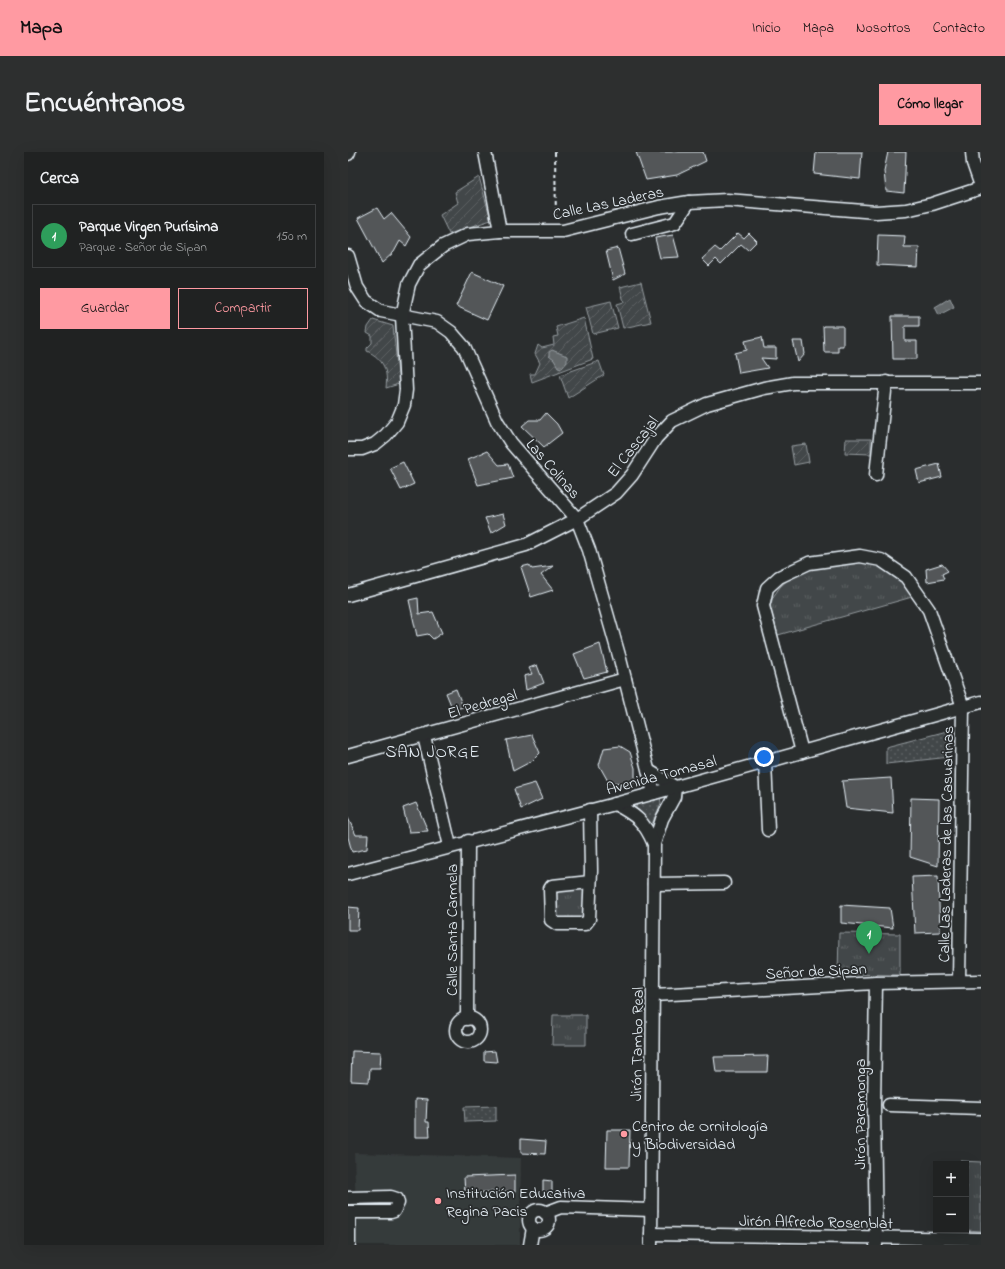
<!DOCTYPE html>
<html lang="es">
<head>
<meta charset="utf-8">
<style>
  :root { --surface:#202222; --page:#2d2f2f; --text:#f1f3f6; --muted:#a2a4a5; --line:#3d3f40; --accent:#ff9aa2 }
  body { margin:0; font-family:"Indie Flower",sans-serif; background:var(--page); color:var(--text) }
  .controls { position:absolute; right:12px; bottom:12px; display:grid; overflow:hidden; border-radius:0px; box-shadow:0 4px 16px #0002 }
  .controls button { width:36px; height:36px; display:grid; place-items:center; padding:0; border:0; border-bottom:1px solid var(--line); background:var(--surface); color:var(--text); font:20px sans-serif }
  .you { position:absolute; left:416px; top:605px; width:14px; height:14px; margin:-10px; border:3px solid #fff; border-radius:50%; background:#1a73e8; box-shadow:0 0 0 6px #1a73e833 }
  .badge { display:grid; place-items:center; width:26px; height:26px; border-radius:50%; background:var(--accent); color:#fff; font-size:13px; font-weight:700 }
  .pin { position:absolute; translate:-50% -33px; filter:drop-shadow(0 1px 2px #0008) }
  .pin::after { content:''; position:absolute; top:21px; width:14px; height:12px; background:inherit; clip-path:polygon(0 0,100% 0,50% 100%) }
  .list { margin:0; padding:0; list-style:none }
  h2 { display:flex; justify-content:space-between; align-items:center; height:52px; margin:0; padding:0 16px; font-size:17px }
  h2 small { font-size:13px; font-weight:400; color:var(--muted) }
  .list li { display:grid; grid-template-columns:26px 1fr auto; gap:12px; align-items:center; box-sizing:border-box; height:64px; margin:0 8px 8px; padding:0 8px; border:1px solid var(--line); border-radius:0px }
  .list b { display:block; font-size:15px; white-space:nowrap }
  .list p { margin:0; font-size:13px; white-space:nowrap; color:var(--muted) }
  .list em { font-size:13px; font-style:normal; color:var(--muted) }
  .actions { display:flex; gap:8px; padding:12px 16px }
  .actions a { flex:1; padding:9px 0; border:1px solid var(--accent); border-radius:0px; text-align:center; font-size:14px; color:var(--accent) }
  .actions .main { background:var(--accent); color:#111 }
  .map { position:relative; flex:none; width:633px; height:1093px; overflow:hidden; border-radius:0px }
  header { display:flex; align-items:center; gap:24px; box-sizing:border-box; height:56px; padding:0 20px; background:var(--accent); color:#111 }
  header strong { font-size:19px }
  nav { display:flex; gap:22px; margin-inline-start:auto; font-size:14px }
  .intro { display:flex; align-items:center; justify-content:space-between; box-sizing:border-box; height:96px; padding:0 24px }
  h1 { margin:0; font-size:28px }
  .button { padding:10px 18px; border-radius:0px; background:var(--accent); color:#111; font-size:14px; font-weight:700 }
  main { display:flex; gap:24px; padding:0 24px }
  aside { flex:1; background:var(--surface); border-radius:0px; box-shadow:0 4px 16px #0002 }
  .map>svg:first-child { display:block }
</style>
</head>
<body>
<header>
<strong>Mapa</strong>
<nav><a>Inicio</a><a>Mapa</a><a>Nosotros</a><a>Contacto</a></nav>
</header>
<div class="intro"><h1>Encuéntranos</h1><a class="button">Cómo llegar</a></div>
<main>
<aside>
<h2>Cerca<small></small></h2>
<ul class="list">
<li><span class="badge" style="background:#2e9e5b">1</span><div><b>Parque Virgen Purísima</b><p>Parque · Señor de Sipan</p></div><em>150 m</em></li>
</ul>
<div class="actions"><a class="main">Guardar</a><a>Compartir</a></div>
</aside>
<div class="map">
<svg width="633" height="1093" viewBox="0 0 633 1093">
  <defs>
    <pattern id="grass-dots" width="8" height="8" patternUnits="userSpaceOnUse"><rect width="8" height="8" fill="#424648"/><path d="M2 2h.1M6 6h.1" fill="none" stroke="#5d6163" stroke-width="1.8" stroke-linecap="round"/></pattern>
    <pattern id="park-tufts" width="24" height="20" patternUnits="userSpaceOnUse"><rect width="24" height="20" fill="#424648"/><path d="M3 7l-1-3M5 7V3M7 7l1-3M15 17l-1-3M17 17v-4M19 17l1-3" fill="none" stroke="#5d6163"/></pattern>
    <pattern id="garden-furrows" width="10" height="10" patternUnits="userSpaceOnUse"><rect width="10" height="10" fill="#424648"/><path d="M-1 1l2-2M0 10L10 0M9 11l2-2" fill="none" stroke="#5d6163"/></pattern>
    <pattern id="water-ripples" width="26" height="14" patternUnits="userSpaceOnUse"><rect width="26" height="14" fill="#63686b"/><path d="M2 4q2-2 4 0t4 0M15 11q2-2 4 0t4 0" fill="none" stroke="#797e81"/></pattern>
  </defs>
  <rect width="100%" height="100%" fill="#2a2d2e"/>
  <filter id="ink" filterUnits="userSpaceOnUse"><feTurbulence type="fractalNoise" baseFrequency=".025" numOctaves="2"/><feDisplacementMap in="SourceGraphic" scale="8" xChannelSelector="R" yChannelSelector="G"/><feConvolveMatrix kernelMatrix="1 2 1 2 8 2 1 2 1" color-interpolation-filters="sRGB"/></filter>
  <g filter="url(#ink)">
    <!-- built -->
    <path fill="#363a3b" d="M6,1001L173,1006L172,1093H9Z"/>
    <!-- grass -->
    <g fill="url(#grass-dots)" stroke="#959ca0">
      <path d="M603,578L602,605L538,612V595Z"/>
      <path d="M312,644L313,651L302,677L288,657V650Z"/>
      <path d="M148,954V969L117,970L116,955Z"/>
    </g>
    <!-- park -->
    <g fill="url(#park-tufts)" stroke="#959ca0">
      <path d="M518,408L532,412L559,433L564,445L430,483L422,455L425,445L432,435L446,422L467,413Z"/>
      <rect x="207" y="737" width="29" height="32"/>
      <path d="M491,781L552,782V823L490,822Z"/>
      <path d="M205,863H238V893H204Z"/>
      <path d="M612,1009L633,1010V1079L618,1078V1012H612Z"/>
    </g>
    <!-- garden -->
    <g fill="url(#garden-furrows)" stroke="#959ca0">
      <path d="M131,25L143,68L101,82L92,63L110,51L107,40Z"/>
      <path d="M293,130L303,170L275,176L269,152L276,150L272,135Z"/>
      <path d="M263,149L270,176L245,182L238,155Z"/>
      <path d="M236,166L245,207L184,230L182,222H187L192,211L187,202L190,193L194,196L206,193L205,185L210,184L208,175Z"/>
      <path d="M25,168L45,174L51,232L38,236C40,219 36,207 19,199V196L24,191V184L19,181L20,175Z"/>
      <path d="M251,209L256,223L220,246L212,223Z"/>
      <path d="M498,287H523V302L497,301Z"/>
      <path d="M458,292L461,310L446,313L443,294Z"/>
    </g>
    <!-- water -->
    <g fill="url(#water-ripples)" stroke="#989fa3">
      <path d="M602,146L606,155L591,163L587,155Z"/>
      <path d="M204,198L219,204V210L214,216L210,215L206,208L201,204V200Z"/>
    </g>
    <!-- building -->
    <g fill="#535759" stroke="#e8f1f8">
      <path d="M288,0H355L358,9L329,23L298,28Z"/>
      <path d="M468,0H514L512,27L466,22Z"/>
      <path d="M540,0H558L556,41L538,39L536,19Z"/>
      <path d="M29,56L36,67L43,61L63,85L58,94L52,89L46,100L34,111L10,66Z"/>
      <path d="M390,81L396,86L401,81L409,89L400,98L393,92L373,112L368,107L361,114L354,107L367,95L372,99Z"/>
      <path d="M325,83L331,105L312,106L307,86Z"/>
      <path d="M530,83L557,84L556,95H571L570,115L529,113Z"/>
      <path d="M270,96L277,122L265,128L258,99Z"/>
      <path d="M124,120L155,134L139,168L108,154Z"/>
      <path d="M544,164H571V174H557V189H569V207H545Z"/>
      <path d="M475,174H495V194H490V200H476Z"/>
      <path d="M414,185L416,196H428V207L413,206L420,216L391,221L387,201L399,198L397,189Z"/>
      <path d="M445,189H455L457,202L450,210Z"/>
      <path d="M198,261L209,272L214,281L196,295L174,274L181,268H192Z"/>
      <path d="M139,299L151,313L160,312L165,326L130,333L120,307Z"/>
      <path d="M55,310L66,332L53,338L42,316Z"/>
      <path d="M591,312L594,325L571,331L568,318Z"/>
      <path d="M155,362L158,372L143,381L137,366Z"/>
      <path d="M594,412L600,419L594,422L596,427L579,430L578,417Z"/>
      <path d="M181,413L184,417L205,414L193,423L205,438L183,445L173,415Z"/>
      <path d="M70,446L71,462L85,460L94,481L85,487L80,482L69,484L61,448Z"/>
      <path d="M252,492L259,520L236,526L226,502Z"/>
      <path d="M189,513L196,531L178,538L176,524L184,522L181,516Z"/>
      <path d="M108,537L115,555L105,558L98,541Z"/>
      <path d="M184,583L192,601L184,609L165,619L158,588Z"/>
      <path d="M272,594L282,600L287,616V630L261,631L251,613L256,596Z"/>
      <path d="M543,626L545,661L498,656L494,629Z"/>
      <path d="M187,631L194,647L173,657L166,637Z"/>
      <path d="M563,646L591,647L590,714L562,705Z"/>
      <path d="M68,651L80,679L61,680L55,656Z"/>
      <path d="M0,666L8,683H20L19,697L4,700L0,685Z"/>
      <path d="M590,724L592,780L567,781L564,725Z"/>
      <path d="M493,753L542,756L545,776L493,771Z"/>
      <path d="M0,755L11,756L10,778H0Z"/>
      <path d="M4,899L33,900L32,916H22L21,930L3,929Z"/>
      <path d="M147,899L149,910L136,909V900Z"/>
      <path d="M420,904L419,920H368L366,905Z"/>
      <path d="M67,947L79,948L78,970H81L82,985H67Z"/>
      <path d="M259,978H282L281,1015H258Z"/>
      <path d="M173,987L198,989L197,1002L173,1001Z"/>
      <path d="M167,1023V1039L117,1041L116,1025Z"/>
      <path d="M195,1028L204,1029V1044L195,1039Z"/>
    </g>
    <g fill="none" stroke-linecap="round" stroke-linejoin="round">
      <defs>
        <g id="minor">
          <path d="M137,0L152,79"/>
          <path d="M624,0L625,11L633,34"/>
          <path d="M0,2L1,0"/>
          <path d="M284,82L327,71L341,50"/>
          <path d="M0,104L9,135L18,149L33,159L89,170L103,180L116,195L149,269L163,291L229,367L241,398L272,507L306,641"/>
          <path d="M0,297H14L27,292L38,283L49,270L56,253L58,238L54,164L61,132L71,113L95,94L120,82L152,79H215L311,55L341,50L379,48L528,60L558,58L584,52L633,36"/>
          <path d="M528,323L538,230"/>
          <path d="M0,443L178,393L229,367L268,341L284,323L308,286L324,269L359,252L416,236L445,231H633"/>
          <path d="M76,584L102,694"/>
          <path d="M454,600L415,454L419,436L431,425L461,411L512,404L533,408L558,425L581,458L615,555L611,829"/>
          <path d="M0,604L277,527"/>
          <path d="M417,610L420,678"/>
          <path d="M301,619L327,635L326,645L314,667L306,692L303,1093"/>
          <path d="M267,652C288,663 296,669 306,692"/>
          <path d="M242,658L243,719L241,767L237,772H209L203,768L202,737L204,734L242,730"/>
          <path d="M0,722L267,652L633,550"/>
          <path d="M306,732L376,731"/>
          <path d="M305,843L528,831L633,829"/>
          <circle cx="120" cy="878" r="12"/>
          <path d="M119,867L120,689"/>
          <path d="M541,953L633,956"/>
          <path d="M0,1046L43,1045L49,1047L50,1051L46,1059L43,1060H0"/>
          <circle cx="191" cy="1068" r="10"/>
          <path d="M1,1060V1093"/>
          <path d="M197,1061L213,1055L303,1058"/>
          <path d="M303,1082L633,1087"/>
          <path d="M182,1093L185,1076"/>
          <path d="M528,1093L526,953L528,831"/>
        </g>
      </defs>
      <!-- minor casing -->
      <use href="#minor" stroke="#e8f1f8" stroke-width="15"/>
      <!-- path -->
      <path stroke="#e8f1f8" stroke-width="2" stroke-dasharray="4 3" stroke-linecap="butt" d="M207,0L208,69"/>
      <!-- minor -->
      <use href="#minor" stroke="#2a2d2e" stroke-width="12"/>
    </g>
  </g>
  <!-- markers -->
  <g fill="#ff9aa2" stroke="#2a2d2e" stroke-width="1.5">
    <circle cx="276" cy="982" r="4"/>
    <circle cx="90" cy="1049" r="4"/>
  </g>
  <g text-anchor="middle" stroke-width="3.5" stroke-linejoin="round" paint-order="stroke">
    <!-- street labels -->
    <g font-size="16" fill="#e8f1f8" stroke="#2a2d2e">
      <text transform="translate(260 50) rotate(-12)" y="6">Calle Las Laderas</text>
      <text transform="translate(284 294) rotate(-52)" y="6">El Cascajal</text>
      <text transform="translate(206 316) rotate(49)" y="6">Las Colinas</text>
      <text transform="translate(134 551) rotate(-16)" y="6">El Pedregal</text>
      <text transform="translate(313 622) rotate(-15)" y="6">Avenida Tomasal</text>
      <text transform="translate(597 692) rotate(-89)" y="6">Calle Las Laderas de las Casuarinas</text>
      <text transform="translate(103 778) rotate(-90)" y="6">Calle Santa Carmela</text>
      <text transform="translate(468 818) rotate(-3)" y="6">Señor de Sipan</text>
      <text transform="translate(288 892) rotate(-89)" y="6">Jirón Tambo Real</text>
      <text transform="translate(511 962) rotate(-90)" y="6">Jirón Paramonga</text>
      <text transform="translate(468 1069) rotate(1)" y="6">Jirón Alfredo Rosenblat</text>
    </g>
    <!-- poi labels -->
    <g font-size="16" fill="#e8f1f8" stroke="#2a2d2e" text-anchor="start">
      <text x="284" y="979">Centro de Ornitología<tspan x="284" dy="18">y Biodiversidad</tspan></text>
      <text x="98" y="1046">Institución Educativa<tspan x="98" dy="18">Regina Pacis</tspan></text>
    </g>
    <!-- neighbourhood labels -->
    <g font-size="17" letter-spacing="1" fill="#e8f1f8" stroke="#2a2d2e">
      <text x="85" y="605">SAN JORGE</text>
    </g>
  </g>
</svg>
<div class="controls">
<button>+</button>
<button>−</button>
</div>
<div class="you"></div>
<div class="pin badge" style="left:521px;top:802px;background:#2e9e5b">1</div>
</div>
</main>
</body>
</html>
